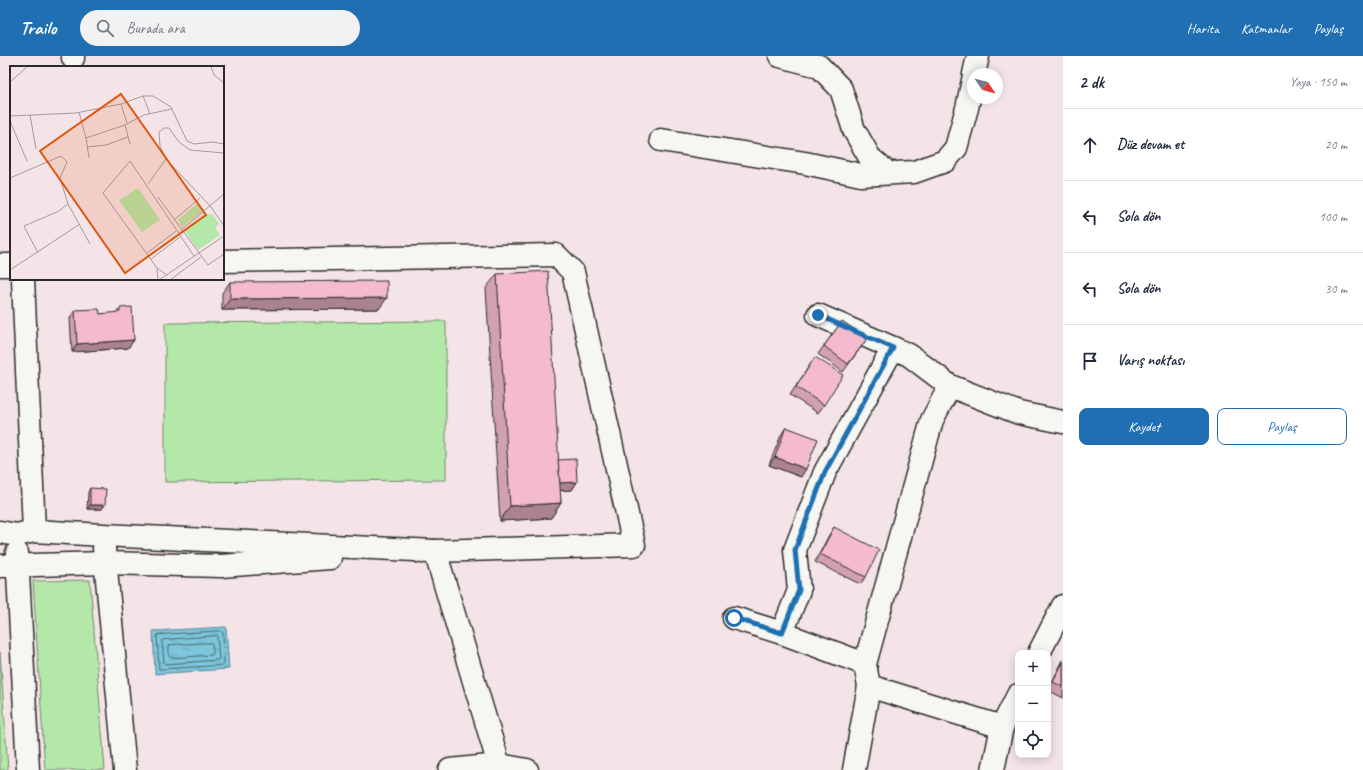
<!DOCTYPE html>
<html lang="tr">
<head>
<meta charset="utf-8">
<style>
  :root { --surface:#fff; --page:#f2f2f3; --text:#1f2937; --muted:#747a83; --line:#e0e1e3; --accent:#1f6fb2 }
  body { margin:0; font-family:Caveat,sans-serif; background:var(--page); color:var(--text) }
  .controls { position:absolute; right:12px; bottom:12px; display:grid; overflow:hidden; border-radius:8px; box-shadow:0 2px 10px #0003 }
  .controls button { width:36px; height:36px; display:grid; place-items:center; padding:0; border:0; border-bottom:1px solid var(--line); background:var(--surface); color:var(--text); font:20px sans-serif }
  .compass { position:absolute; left:967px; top:12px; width:36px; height:36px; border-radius:50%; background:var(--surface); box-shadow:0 2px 10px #0003; rotate:125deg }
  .stop { position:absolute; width:12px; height:12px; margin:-9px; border:3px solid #1f6fb2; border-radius:50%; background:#fff }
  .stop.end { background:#1f6fb2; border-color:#fff; box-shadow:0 1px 4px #0008 }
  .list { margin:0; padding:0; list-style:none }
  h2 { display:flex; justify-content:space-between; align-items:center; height:52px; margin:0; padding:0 16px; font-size:17px }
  h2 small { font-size:13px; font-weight:400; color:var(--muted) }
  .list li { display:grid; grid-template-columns:26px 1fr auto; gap:12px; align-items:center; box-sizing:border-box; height:72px; padding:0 16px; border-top:1px solid var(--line) }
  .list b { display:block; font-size:15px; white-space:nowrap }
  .list em { font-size:13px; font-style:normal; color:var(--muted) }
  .actions { display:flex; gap:8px; padding:12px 16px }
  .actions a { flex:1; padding:9px 0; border:1px solid var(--accent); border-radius:8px; text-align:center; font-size:14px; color:var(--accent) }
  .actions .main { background:var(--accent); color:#fff }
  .icon { flex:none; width:22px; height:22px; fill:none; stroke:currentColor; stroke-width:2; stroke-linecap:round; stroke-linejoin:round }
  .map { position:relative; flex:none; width:1063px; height:714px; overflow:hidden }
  header { display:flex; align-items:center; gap:24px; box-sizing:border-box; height:56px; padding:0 20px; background:var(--accent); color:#fff }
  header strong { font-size:19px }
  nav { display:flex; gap:22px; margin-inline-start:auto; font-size:14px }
  .search { width:280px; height:36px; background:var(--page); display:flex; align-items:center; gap:10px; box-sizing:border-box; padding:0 14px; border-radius:22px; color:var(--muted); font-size:15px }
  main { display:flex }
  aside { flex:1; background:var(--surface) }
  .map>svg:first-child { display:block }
</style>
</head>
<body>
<header>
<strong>Trailo</strong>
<div class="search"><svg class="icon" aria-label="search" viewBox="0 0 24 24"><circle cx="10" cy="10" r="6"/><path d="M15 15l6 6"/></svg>Burada ara</div>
<nav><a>Harita</a><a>Katmanlar</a><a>Paylaş</a></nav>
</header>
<main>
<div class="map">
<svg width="1063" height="714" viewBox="0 0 1063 714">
  <defs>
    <pattern id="water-ripples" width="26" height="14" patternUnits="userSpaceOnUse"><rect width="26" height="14" fill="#7bc5db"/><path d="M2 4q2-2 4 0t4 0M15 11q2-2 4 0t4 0" fill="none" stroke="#6aa9bc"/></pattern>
  </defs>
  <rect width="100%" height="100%" fill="#f5e4e7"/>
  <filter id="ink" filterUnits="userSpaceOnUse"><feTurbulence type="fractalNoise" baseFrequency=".025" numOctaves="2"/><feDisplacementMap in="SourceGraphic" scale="8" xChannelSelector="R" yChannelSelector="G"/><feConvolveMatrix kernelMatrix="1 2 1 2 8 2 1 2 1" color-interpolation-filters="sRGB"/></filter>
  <g filter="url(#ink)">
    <!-- grass -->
    <g fill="#b3e8a9" stroke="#6f8a6a">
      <path d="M446,265V424L165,426V267Z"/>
      <path d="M90,524L105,714H45L33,525Z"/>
      <path d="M0,596L8,714H0Z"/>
    </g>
    <!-- water -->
    <path fill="url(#water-ripples)" stroke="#5b8795" d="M226,571L229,613L155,618L153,575Z"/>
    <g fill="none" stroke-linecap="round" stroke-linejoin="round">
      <!-- shore -->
      <g stroke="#4b6971" stroke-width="1">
        <path d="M221,575L223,577L224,609L161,613H159L157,581L158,579Z"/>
        <path d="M217,580L219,603L218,604L166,608L164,607L162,586L163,584Z"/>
        <path d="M211,587C213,589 214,597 212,599L171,602L169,600V591L170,589Z"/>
      </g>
      <defs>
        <g id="minor">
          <path d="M73,0V2"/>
          <path d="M780,0L819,10L841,33L854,74L870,102L888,117"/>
          <path d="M974,18L978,0"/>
          <path d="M661,84L805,107L861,119L914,116L945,105L956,92L967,52L973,24"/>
          <path d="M0,209H11"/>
          <path d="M23,223L34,475"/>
          <path d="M818,259L909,299L950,330L1019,357L1063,366"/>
          <path d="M0,476L17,479L34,475L103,479L435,495L634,489L573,216L556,199L223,205"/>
          <path d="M104,492L125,714"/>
          <path d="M421,496L435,495L499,709"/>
          <path d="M17,497L28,714"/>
          <path d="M0,510L105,507L221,510L330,502"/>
          <path d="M734,562L782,577L865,608"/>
          <path d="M782,577L799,534L795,494L825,416L893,292"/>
          <path d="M1039,597L1063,550"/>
          <path d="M869,630L1002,671"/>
          <path d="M450,714L499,709L527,714"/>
          <path d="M854,714L869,630L865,608L932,364L950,330"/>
          <path d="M993,714L1002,671L1018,639"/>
        </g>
      </defs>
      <!-- minor casing -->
      <use href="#minor" stroke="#2b2b2b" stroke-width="25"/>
      <!-- minor -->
      <use href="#minor" stroke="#f6f6f2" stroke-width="22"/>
    </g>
    <!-- wall -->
    <g fill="#d2a1b1" stroke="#2b2b2b">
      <path d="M497,218L558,404L577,426L572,434H560L561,447L551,462L500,465L486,232Z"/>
      <path d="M230,226L379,253L222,254V237Z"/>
      <path d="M120,252L134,284L128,292L72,296L70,262L75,254L100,258L116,257Z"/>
      <path d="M842,265L867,283L843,316L818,298Z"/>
      <path d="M815,301L824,349L818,357L790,339Z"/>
      <path d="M786,371L801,421L769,409L781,379Z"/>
      <path d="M90,432L102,453H87L88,436Z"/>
      <path d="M834,471L866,521L860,528L815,506L829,479Z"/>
      <path d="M1063,604V642L1048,634Z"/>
    </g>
    <!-- shaded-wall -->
    <g fill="#ab8390" stroke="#2b2b2b">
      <path d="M387,242L379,253L222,254L230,243Z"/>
      <path d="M134,284L128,292L72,296L77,288Z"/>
      <path d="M775,401L806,413L801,421L769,409Z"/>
      <path d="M577,426L572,434L549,435L555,427Z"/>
      <path d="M561,447L551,462L500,465L510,450Z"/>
      <path d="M90,449H105L102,453H87Z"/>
    </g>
    <!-- building -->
    <g fill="#f4bbce" stroke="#2b2b2b">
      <path d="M548,215L561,447L510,450L497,218Z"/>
      <path d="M387,225V242L230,243V226Z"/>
      <path d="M132,251L134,284L77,288L75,254L99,253L100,258L120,256V252Z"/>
      <path d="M842,265L867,283L848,308L824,290Z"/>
      <path d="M815,301L843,319L824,349L796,331Z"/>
      <path d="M786,371L818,383L806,413L775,401Z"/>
      <path d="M576,403L577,426L560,427L558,404Z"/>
      <path d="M90,432L106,433L105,449H90Z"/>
      <path d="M834,471L879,494L866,521L820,498Z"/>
      <path d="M1063,606V631L1053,626Z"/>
    </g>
  </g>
  <g fill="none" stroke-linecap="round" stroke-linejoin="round" filter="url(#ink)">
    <!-- route -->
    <path stroke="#1f6fb2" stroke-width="5" d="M734,562L782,577L799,534L795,494L825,416L893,292L818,259"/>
  </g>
  <!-- overview -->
  <g transform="translate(10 10)">
    <rect width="214" height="214" fill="#f5e4e7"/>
    <path d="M128,122L150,154L132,166L109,134ZM188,137L194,144L172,161L168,154ZM197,148L203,149L209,158L205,162L210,169L188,184L175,165Z" fill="#b3e8a9"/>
    <path fill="none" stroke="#a49a9c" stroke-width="1" d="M201,0L204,9L214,17M0,16L18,0M133,30L140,48M111,38L117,57M69,46L76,72L79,92M20,49L26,83M0,50L66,47L111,38L133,30H143L161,41L177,75L184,78L203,76L214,78M0,55L17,95M115,59L120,78M76,72L115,59L134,49L162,43M77,81L96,79L118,71M214,87L180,84L169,76L159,62H154L149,66L150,80L156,93L201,141L214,160M0,112L51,90L57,96L50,112L58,138M138,118L156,93M148,131L198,199L214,188M164,154L190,132M171,164L214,128M28,187L14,160L47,146L58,138L80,178M137,187L166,165M141,193L170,171M147,202L157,209M0,204L70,158M148,214L147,202L93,127L120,95L184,190M149,214L214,170M160,214L191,191"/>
    <path fill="#df570e" fill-opacity="0.15" stroke="#df570e" stroke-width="2" d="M111,28L196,149L115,207L30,85Z"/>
    <rect width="214" height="214" fill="none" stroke="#2b2b2b" stroke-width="2"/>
  </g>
</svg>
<div class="controls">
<button>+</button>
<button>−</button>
<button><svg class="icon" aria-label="locate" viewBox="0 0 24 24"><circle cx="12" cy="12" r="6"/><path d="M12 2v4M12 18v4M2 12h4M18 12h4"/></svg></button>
</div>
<svg class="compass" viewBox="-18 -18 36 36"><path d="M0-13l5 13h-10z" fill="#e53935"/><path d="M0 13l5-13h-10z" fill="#747a83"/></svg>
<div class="stop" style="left:734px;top:562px"></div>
<div class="stop end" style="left:818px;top:259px"></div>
</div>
<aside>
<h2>2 dk<small>Yaya · 150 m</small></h2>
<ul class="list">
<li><svg class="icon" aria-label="ahead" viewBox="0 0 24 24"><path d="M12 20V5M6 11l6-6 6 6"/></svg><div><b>Düz devam et</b></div><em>20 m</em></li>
<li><svg class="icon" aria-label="left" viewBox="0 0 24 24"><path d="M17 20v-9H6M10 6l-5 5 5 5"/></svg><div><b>Sola dön</b></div><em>100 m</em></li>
<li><svg class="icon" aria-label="left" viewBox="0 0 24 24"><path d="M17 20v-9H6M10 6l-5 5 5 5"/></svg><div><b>Sola dön</b></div><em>30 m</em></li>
<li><svg class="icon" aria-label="arrive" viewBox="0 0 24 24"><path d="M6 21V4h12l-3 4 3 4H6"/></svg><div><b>Varış noktası</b></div></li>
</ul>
<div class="actions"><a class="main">Kaydet</a><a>Paylaş</a></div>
</aside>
</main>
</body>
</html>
